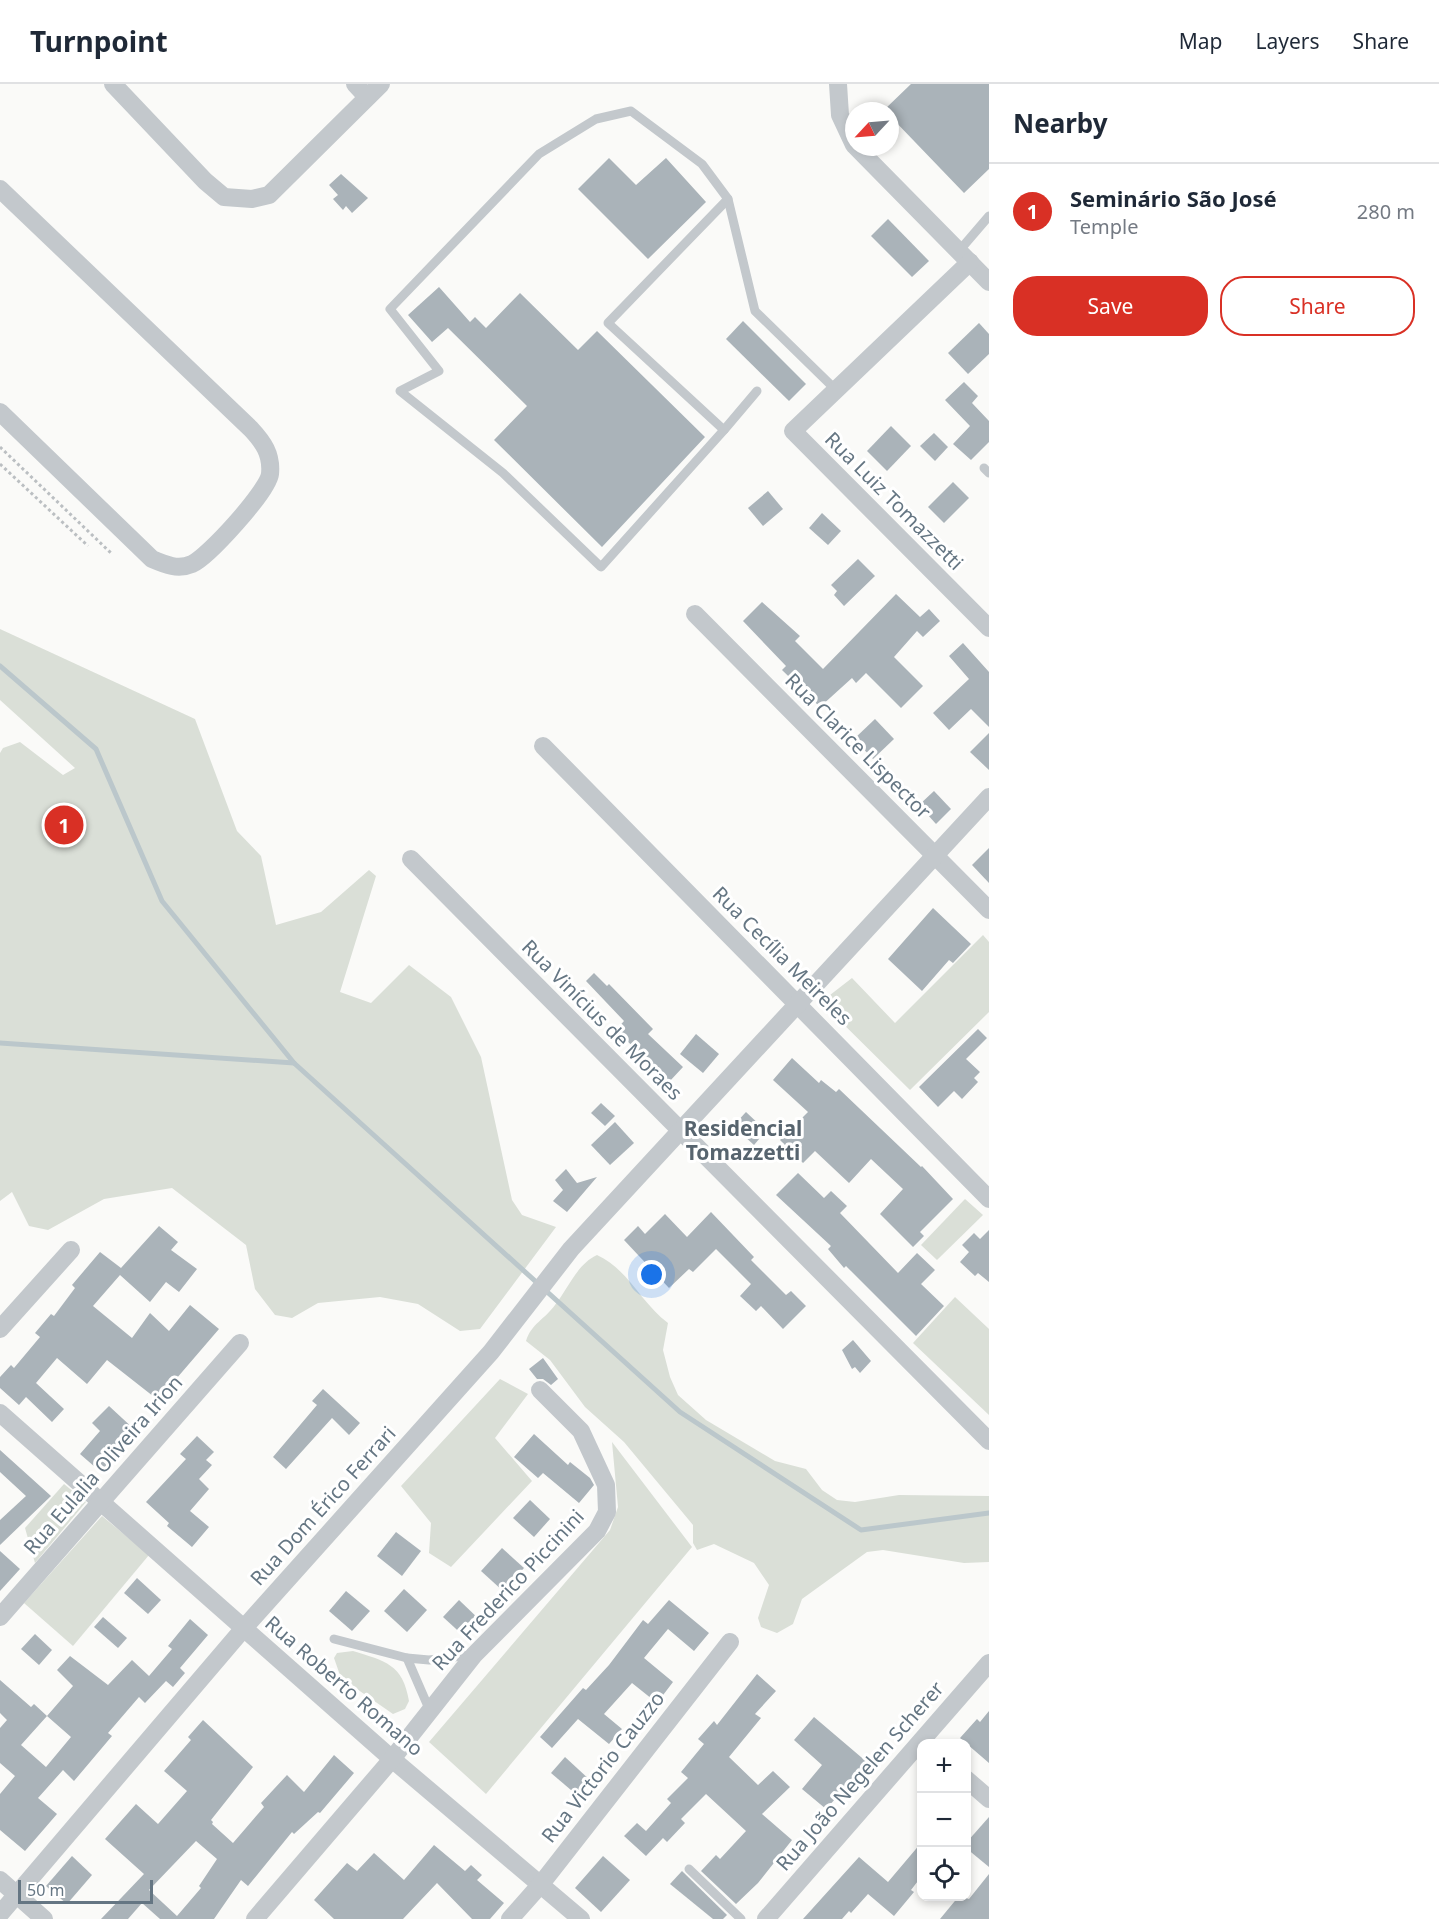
<!DOCTYPE html>
<html lang="en">
<head>
<meta charset="utf-8">
<style>
  :root { --surface:#fff; --page:#f6f6f7; --text:#1f2937; --muted:#747a83; --line:#e0e1e3; --accent:#d93025 }
  body { margin:0; font-family:"Noto Sans",sans-serif; background:var(--page); color:var(--text) }
  .controls { position:absolute; right:18px; bottom:18px; display:grid; overflow:hidden; border-radius:12px; box-shadow:0 3px 9px #0003 }
  .controls button { width:54px; height:54px; display:grid; place-items:center; padding:0; border:0; border-bottom:2px solid var(--line); background:var(--surface); color:var(--text); font:30px sans-serif }
  .compass { position:absolute; left:845px; top:18px; width:54px; height:54px; border-radius:50%; background:var(--surface); box-shadow:0 3px 9px #0003; rotate:244deg }
  .scale { position:absolute; left:18px; bottom:15px; width:135px; box-sizing:border-box; padding-left:6px; border:3px solid #657683; border-top:0; font-size:16px; line-height:21px; white-space:nowrap; color:#657683; -webkit-text-stroke:4px #fff; paint-order:stroke }
  .you { position:absolute; left:652px; top:1191px; width:21px; height:21px; margin:-15px; border:4px solid #fff; border-radius:50%; background:#1a73e8; box-shadow:0 0 0 9px #1a73e833 }
  .badge { display:grid; place-items:center; width:39px; height:39px; border-radius:50%; background:var(--accent); color:#fff; font-size:20px; font-weight:700 }
  .pin { position:absolute; translate:-50% -50%; border:3px solid #fff; box-shadow:0 2px 6px #0006 }
  .list { margin:0; padding:0; list-style:none }
  h2 { display:flex; justify-content:space-between; align-items:center; height:78px; margin:0; padding:0 24px; font-size:26px }
  h2 small { font-size:20px; font-weight:400; color:var(--muted) }
  .list li { display:grid; grid-template-columns:39px 1fr auto; gap:18px; align-items:center; box-sizing:border-box; height:96px; padding:0 24px; border-top:2px solid var(--line) }
  .list b { display:block; font-size:22px; white-space:nowrap }
  .list p { margin:0; font-size:20px; white-space:nowrap; color:var(--muted) }
  .list em { font-size:20px; font-style:normal; color:var(--muted) }
  .actions { display:flex; gap:12px; padding:18px 24px }
  .actions a { flex:1; padding:14px 0; border:2px solid var(--accent); border-radius:24px; text-align:center; font-size:21px; color:var(--accent) }
  .actions .main { background:var(--accent); color:#fff }
  .icon { flex:none; width:33px; height:33px; fill:none; stroke:currentColor; stroke-width:2; stroke-linecap:round; stroke-linejoin:round }
  .map { position:relative; flex:none; width:989px; height:1835px; overflow:hidden }
  header { display:flex; align-items:center; gap:36px; box-sizing:border-box; height:84px; padding:0 30px; background:var(--surface); border-bottom:2px solid var(--line) }
  header strong { font-size:28px }
  nav { display:flex; gap:33px; margin-inline-start:auto; font-size:21px }
  main { display:flex }
  aside { flex:1; background:var(--surface) }
  .map>svg:first-child { display:block }
</style>
</head>
<body>
<header>
<strong>Turnpoint</strong>
<nav><a>Map</a><a>Layers</a><a>Share</a></nav>
</header>
<main>
<div class="map">
<svg width="989" height="1835" viewBox="0 0 989 1835">
  <rect width="100%" height="100%" fill="#fafaf8"/>
  <!-- green -->
  <g fill="#dadfd7">
    <path d="M0,545L195,635L237,747L261,772L276,841L321,828L369,786L376,792L340,908L371,919L409,881L451,913L481,973L512,1116L522,1131L556,1143L480,1245L460,1247L418,1220L380,1213L318,1219L292,1234L275,1231L255,1205L246,1161L172,1104L104,1115L48,1146L29,1142L12,1108L0,1117V669L3,664L20,658L63,691L75,684L0,616Z"/>
    <path d="M983,851L989,858V928L910,1006L821,918L852,894L895,939Z"/>
    <path d="M965,1115L983,1131L937,1176L921,1161Z"/>
    <path d="M597,1171C628,1185 641,1219 668,1239L663,1266L670,1293L678,1311L706,1336L775,1377L806,1385L822,1406L837,1416L855,1418L899,1411L989,1412V1478L964,1479L883,1466L867,1468L802,1515L793,1540L777,1549L761,1543L758,1534L769,1501L754,1479L714,1460L697,1466L693,1459V1441L624,1358L585,1323L550,1276L526,1257C531,1240 545,1235 555,1221C568,1205 577,1180 597,1171Z"/>
    <path d="M955,1213L989,1245V1331L913,1259Z"/>
    <path d="M500,1295L528,1310L495,1354L532,1397L451,1483L429,1469L431,1439L401,1402Z"/>
    <path d="M612,1358L692,1463L486,1710L429,1658L610,1446L618,1423Z"/>
    <path d="M64,1400L86,1418L35,1479L25,1444Z"/>
    <path d="M102,1432L149,1471L73,1562L24,1519Z"/>
    <path d="M353,1567C385,1577 403,1580 409,1617L405,1625L393,1630L341,1594L334,1574L337,1569Z"/>
  </g>
  <g fill="none" stroke-linecap="round" stroke-linejoin="round">
    <!-- stream -->
    <g stroke="#bbc7cb" stroke-width="5">
      <path d="M0,582L96,665L162,817L294,979L680,1328L861,1446L989,1429"/>
      <path d="M0,959L294,979"/>
    </g>
  </g>
  <!-- building -->
  <g fill="#aab3b9" fill-rule="evenodd">
    <path d="M911,0H989V85L964,109L890,32V27L884,26Z"/>
    <path d="M609,74L636,101L666,74L706,118L648,175L578,105Z"/>
    <path d="M341,90L368,114L352,129L346,122L343,126L333,115L338,111L329,101Z"/>
    <path d="M888,135L929,177L912,193L871,152Z"/>
    <path d="M439,203L470,238L475,233L486,244L520,209L578,266L597,247L705,353L602,463L494,356L527,322L448,244L432,258L408,231Z"/>
    <path d="M743,237L806,300L789,317L726,255Z"/>
    <path d="M979,239L989,250V270L968,290L948,269Z"/>
    <path d="M964,298L978,312L972,319L989,337V358L971,376L953,360L970,342L945,316Z"/>
    <path d="M891,342L911,362L887,387L867,367Z"/>
    <path d="M934,349L948,363L935,377L920,362Z"/>
    <path d="M953,398L969,414L944,439L928,423Z"/>
    <path d="M768,407L783,425L763,442L748,424Z"/>
    <path d="M822,429L841,447L828,461L809,444Z"/>
    <path d="M858,475L875,492L844,522L834,511L837,507L831,501Z"/>
    <path d="M896,510L920,533L929,525L940,537L923,553L917,547L894,573L923,602L901,624L866,589L856,599L852,594L820,623L782,586L786,582L743,537L762,518L800,552L795,557L823,585Z"/>
    <path d="M963,559L989,588V643L971,625L949,646L933,629L969,595L949,572Z"/>
    <path d="M875,635L894,655L873,675L854,655Z"/>
    <path d="M989,649V686L970,668Z"/>
    <path d="M934,707L951,725L936,740L919,721Z"/>
    <path d="M989,764V799L972,781Z"/>
    <path d="M933,824L971,860L953,879L949,876L922,907L888,875Z"/>
    <path d="M594,889L607,902L609,900L653,945L648,950L683,983L669,998L616,946L624,937L586,897Z"/>
    <path d="M978,945L987,954L966,975L980,988L974,994L978,998L962,1015L954,1007L938,1023L919,1003Z"/>
    <path d="M696,950L719,970L703,989L680,970Z"/>
    <path d="M792,974L819,999L821,996L836,1008L839,1005L921,1083L922,1082L953,1115L920,1148L924,1152L913,1163L880,1130L903,1105L871,1075L849,1099L815,1067L803,1079L780,1056L808,1028L773,996Z"/>
    <path d="M601,1019L615,1032L605,1042L591,1029Z"/>
    <path d="M746,1028L766,1047L754,1061L733,1042Z"/>
    <path d="M615,1038L634,1059L610,1081L591,1061Z"/>
    <path d="M566,1085L577,1099L597,1093L567,1128L553,1117L563,1106L555,1096Z"/>
    <path d="M798,1089L824,1114L831,1107L847,1122L840,1129L898,1189L917,1169L935,1186L921,1200L944,1222L916,1252L846,1182L844,1184L828,1165L831,1162L776,1111Z"/>
    <path d="M711,1128L754,1173L751,1176L786,1211L791,1207L806,1222L783,1245L761,1222L756,1227L740,1212L751,1200L716,1165L693,1188L689,1185L669,1204L624,1156L638,1142L645,1150L665,1130L687,1153Z"/>
    <path d="M159,1142L178,1158L171,1166L197,1185L179,1208L166,1198L150,1218L120,1191L93,1222L132,1254L150,1229L169,1247L190,1221L219,1245L158,1316L107,1276L87,1300L57,1274L36,1299L64,1325L52,1338L26,1313L19,1321L0,1304V1293L11,1281L14,1284L40,1253L35,1249L51,1230L54,1232L75,1204L72,1201L100,1168L121,1184Z"/>
    <path d="M989,1146V1198L978,1189L975,1192L960,1178L969,1168L962,1161L974,1149L980,1155Z"/>
    <path d="M853,1256L871,1277L860,1289L855,1283L852,1285L842,1266Z"/>
    <path d="M543,1274L558,1295L551,1301L543,1295H537L529,1285Z"/>
    <path d="M323,1305L360,1339L349,1351L332,1334L286,1385L273,1373L317,1321L312,1317Z"/>
    <path d="M109,1322L135,1346L113,1370L117,1373L103,1390L80,1370L100,1347L92,1339Z"/>
    <path d="M534,1350L568,1381L570,1378L590,1394L594,1401L579,1419L543,1389L538,1394L514,1373Z"/>
    <path d="M197,1352L214,1368L206,1376L212,1381L199,1395L209,1405L190,1427L209,1443L192,1463L167,1442L169,1439L146,1418L186,1375L180,1370Z"/>
    <path d="M0,1366L51,1412L0,1461V1436L26,1412L0,1388Z"/>
    <path d="M530,1416L550,1435L534,1453L513,1434Z"/>
    <path d="M396,1448L421,1467L402,1492L377,1472Z"/>
    <path d="M502,1464L524,1484L503,1507L481,1487Z"/>
    <path d="M0,1467L20,1485L0,1507Z"/>
    <path d="M137,1494L161,1516L148,1530L124,1509Z"/>
    <path d="M404,1505L427,1526L407,1548L384,1527Z"/>
    <path d="M346,1507L370,1527L352,1547L329,1527Z"/>
    <path d="M459,1516L482,1538L467,1555L443,1533Z"/>
    <path d="M669,1516L709,1549L694,1567L668,1545L644,1574L673,1598L657,1619L632,1599L604,1630L622,1645L609,1660L578,1635L552,1664L540,1653L583,1604L586,1606L609,1581L643,1536L648,1540Z"/>
    <path d="M103,1533L127,1554L118,1564L94,1543Z"/>
    <path d="M190,1535L208,1551L180,1584L185,1589L173,1603L166,1597L145,1619L139,1613L108,1649L112,1652L74,1697L63,1686L38,1714L57,1730L25,1767L0,1746V1710L15,1692L0,1679V1644L7,1636L0,1629V1596L31,1623L34,1620L47,1632L21,1661L46,1683L71,1653L47,1632L73,1602L57,1586L70,1572L108,1601L132,1576L149,1592L172,1565L168,1562Z"/>
    <path d="M35,1550L52,1566L39,1581L21,1565Z"/>
    <path d="M757,1590L776,1607L755,1630L761,1634L729,1673L758,1701L773,1687L790,1703L762,1730L792,1756L758,1799L736,1820L701,1787L716,1771L720,1775L746,1747L706,1710L681,1735L685,1739L667,1758L663,1754L646,1772L624,1752L637,1739L646,1747L671,1719L667,1715L688,1694L681,1688L704,1660L698,1655L714,1637L717,1641Z"/>
    <path d="M989,1627V1679L960,1654L977,1635L980,1638Z"/>
    <path d="M814,1633L868,1679L826,1725L802,1705L822,1681L794,1656Z"/>
    <path d="M203,1636L253,1683L211,1736L213,1738L212,1740L233,1759L264,1723L261,1719L287,1691L304,1708L334,1671L354,1689L320,1729L318,1728L294,1750L292,1748L248,1802L241,1796L214,1835H160L142,1819L128,1835H101L144,1790L105,1755L136,1720L158,1740L187,1707L164,1687L191,1656L188,1653ZM196,1757L217,1775L199,1802L201,1804L177,1832L149,1806Z"/>
    <path d="M565,1673L591,1697L578,1712L551,1689Z"/>
    <path d="M989,1733V1783L966,1764V1759Z"/>
    <path d="M921,1759V1793L911,1806L914,1808L894,1832L868,1810L851,1829L849,1827L842,1835H803L859,1773L888,1798Z"/>
    <path d="M434,1761L465,1787L471,1781L482,1791L477,1796L504,1819L490,1835H472L437,1799L403,1835H334L314,1816L347,1779L357,1787L374,1769L404,1796Z"/>
    <path d="M72,1772L92,1791L67,1820L46,1802Z"/>
    <path d="M603,1772L630,1796L601,1828L575,1804Z"/>
    <path d="M682,1787L727,1831L723,1835H713L670,1800Z"/>
    <path d="M989,1790V1835H940L959,1812L969,1815Z"/>
  </g>
  <g fill="none" stroke-linecap="round" stroke-linejoin="round">
    <!-- path -->
    <g stroke="#bbbfc2" stroke-width="3" stroke-dasharray="3 3" stroke-linecap="butt">
      <path d="M0,363L112,470"/>
      <path d="M0,380L88,462"/>
    </g>
    <!-- lane -->
    <g stroke="#c3c8cc" stroke-width="9">
      <path d="M728,115L608,239L724,346L757,307"/>
      <path d="M959,167L989,132"/>
      <path d="M724,346L601,483L503,389L400,307L439,287L390,225L539,70L596,35L631,27L702,80L728,115L755,227L836,306"/>
      <path d="M984,384L989,389"/>
      <path d="M334,1555L407,1574"/>
      <path d="M430,1627L407,1574L429,1576L471,1571"/>
      <path d="M689,1785L741,1835"/>
    </g>
    <!-- street -->
    <g stroke="#c3c8cc" stroke-width="18">
      <path d="M113,0L205,97L224,113L252,115L269,111L381,0"/>
      <path d="M355,0L367,13"/>
      <path d="M838,0L840,31L854,61"/>
      <path d="M856,63L989,198"/>
      <path d="M0,105L251,345C263,358 272,370 270,390C268,407 208,473 192,480C178,486 166,481 152,475L0,328"/>
      <path d="M970,178L793,347L989,544"/>
      <path d="M695,530L989,826"/>
      <path d="M543,662L989,1115"/>
      <path d="M411,775L989,1357"/>
      <path d="M0,1245L71,1166"/>
      <path d="M0,1329L392,1675L581,1835"/>
      <path d="M0,1533L240,1259"/>
      <path d="M966,1695L989,1715"/>
      <path d="M0,1796L44,1835"/>
      <path d="M0,1830L244,1544L491,1268L571,1165L989,713"/>
      <path d="M255,1835L392,1675L474,1571L597,1447L607,1428L606,1401L581,1347L540,1306"/>
      <path d="M510,1835L541,1800L730,1558"/>
      <path d="M766,1835L989,1579"/>
    </g>
  </g>
  <g text-anchor="middle" stroke-width="6" stroke-linejoin="round" paint-order="stroke">
    <!-- street labels -->
    <g font-size="20" fill="#657683" stroke="#fff">
      <text transform="translate(894 417) rotate(45)" y="7">Rua Luiz Tomazzetti</text>
      <text transform="translate(858 662) rotate(45)" y="7">Rua Clarice Lispector</text>
      <text transform="translate(782 872) rotate(45)" y="7">Rua Cecília Meireles</text>
      <text transform="translate(602 936) rotate(45)" y="7">Rua Vinícius de Moraes</text>
      <text transform="translate(103 1381) rotate(-49)" y="7">Rua Eulalia Oliveira Irion</text>
      <text transform="translate(323 1422) rotate(-48)" y="7">Rua Dom Érico Ferrari</text>
      <text transform="translate(508 1506) rotate(-47)" y="7">Rua Frederico Piccinini</text>
      <text transform="translate(344 1602) rotate(41)" y="7">Rua Roberto Romano</text>
      <text transform="translate(603 1683) rotate(-52)" y="7">Rua Victorio Cauzzo</text>
      <text transform="translate(860 1692) rotate(-49)" y="7">Rua João Negelen Scherer</text>
    </g>
    <!-- neighbourhood labels -->
    <g font-size="21" font-weight="bold" fill="#57646e" stroke="#fff">
      <text x="743" y="1052">Residencial<tspan x="743" dy="24">Tomazzetti</tspan></text>
    </g>
  </g>
</svg>
<div class="controls">
<button>+</button>
<button>−</button>
<button><svg class="icon" aria-label="locate" viewBox="0 0 24 24"><circle cx="12" cy="12" r="6"/><path d="M12 2v4M12 18v4M2 12h4M18 12h4"/></svg></button>
</div>
<svg class="compass" viewBox="-18 -18 36 36"><path d="M0-13l5 13h-10z" fill="#e53935"/><path d="M0 13l5-13h-10z" fill="#747a83"/></svg>
<div class="scale">50 m</div>
<div class="you"></div>
<div class="pin badge" style="left:64px;top:741px">1</div>
</div>
<aside>
<h2>Nearby<small></small></h2>
<ul class="list">
<li><span class="badge">1</span><div><b>Seminário São José</b><p>Temple</p></div><em>280 m</em></li>
</ul>
<div class="actions"><a class="main">Save</a><a>Share</a></div>
</aside>
</main>
</body>
</html>
